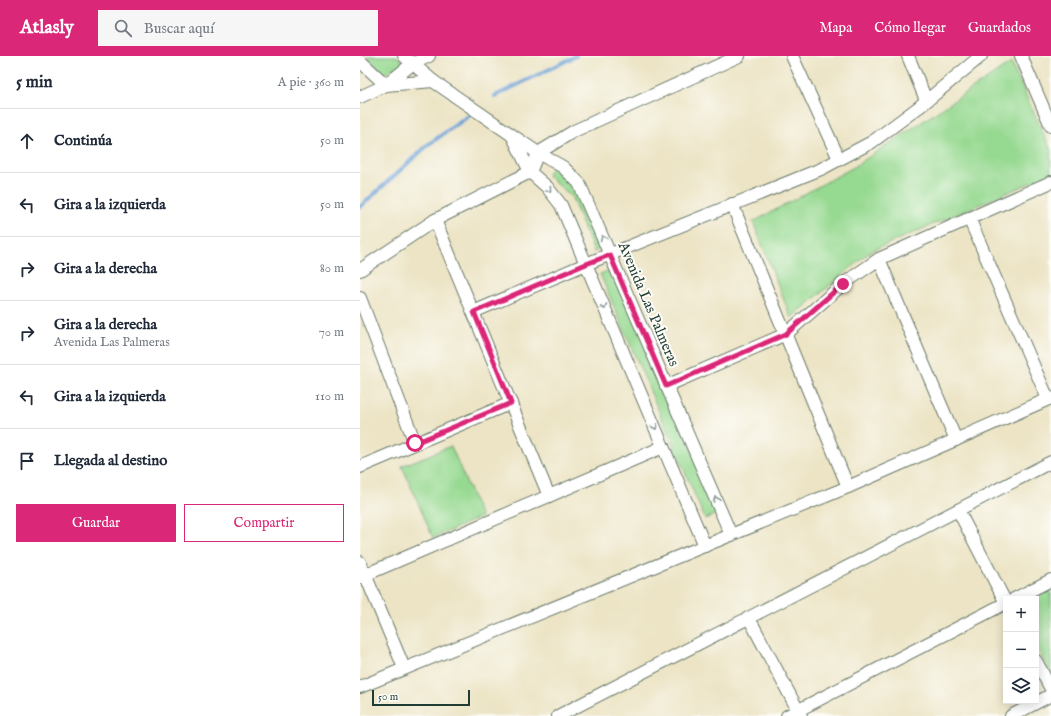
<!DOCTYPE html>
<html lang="es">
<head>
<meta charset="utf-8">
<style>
  :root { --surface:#fff; --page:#f6f6f7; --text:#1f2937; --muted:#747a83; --line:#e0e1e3; --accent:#db2777 }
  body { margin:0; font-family:"IM FELL English",serif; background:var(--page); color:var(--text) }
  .controls { position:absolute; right:12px; bottom:12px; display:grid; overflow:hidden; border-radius:0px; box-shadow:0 2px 10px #0003 }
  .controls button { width:36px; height:36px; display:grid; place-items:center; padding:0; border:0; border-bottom:1px solid var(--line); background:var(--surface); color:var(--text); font:20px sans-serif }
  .scale { position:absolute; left:12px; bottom:10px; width:98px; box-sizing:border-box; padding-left:4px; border:2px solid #1f3d34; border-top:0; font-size:11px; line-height:14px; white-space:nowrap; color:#1f3d34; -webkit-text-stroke:3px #fdfcf7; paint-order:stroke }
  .stop { position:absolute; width:12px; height:12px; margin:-9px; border:3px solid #db2777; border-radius:50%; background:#fff }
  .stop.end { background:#db2777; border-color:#fff; box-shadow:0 1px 4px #0008 }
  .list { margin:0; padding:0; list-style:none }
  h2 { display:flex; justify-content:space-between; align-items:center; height:52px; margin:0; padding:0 16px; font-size:17px }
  h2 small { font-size:13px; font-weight:400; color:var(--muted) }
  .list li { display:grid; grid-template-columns:26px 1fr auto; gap:12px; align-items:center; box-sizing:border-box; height:64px; padding:0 16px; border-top:1px solid var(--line) }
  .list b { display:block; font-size:15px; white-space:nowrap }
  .list p { margin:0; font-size:13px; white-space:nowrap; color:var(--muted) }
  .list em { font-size:13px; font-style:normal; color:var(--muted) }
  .actions { display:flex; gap:8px; padding:12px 16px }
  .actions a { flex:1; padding:9px 0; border:1px solid var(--accent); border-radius:0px; text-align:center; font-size:14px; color:var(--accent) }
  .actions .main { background:var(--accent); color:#fff }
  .icon { flex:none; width:22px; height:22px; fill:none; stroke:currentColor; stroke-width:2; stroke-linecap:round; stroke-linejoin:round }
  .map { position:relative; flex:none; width:691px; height:660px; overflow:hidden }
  header { display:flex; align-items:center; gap:24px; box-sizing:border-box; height:56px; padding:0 20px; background:var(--accent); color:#fff }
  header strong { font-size:19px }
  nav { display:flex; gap:22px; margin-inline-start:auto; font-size:14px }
  .search { width:280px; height:36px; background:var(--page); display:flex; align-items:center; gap:10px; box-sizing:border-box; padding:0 14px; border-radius:0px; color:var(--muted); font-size:15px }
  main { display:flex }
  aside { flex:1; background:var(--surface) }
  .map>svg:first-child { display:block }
</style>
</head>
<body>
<header>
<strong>Atlasly</strong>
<div class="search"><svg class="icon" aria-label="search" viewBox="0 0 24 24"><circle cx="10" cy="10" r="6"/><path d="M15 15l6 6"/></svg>Buscar aquí</div>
<nav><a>Mapa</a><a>Cómo llegar</a><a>Guardados</a></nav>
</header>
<main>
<aside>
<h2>5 min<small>A pie · 360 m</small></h2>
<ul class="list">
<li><svg class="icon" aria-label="ahead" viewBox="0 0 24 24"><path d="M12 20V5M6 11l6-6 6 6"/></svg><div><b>Continúa</b></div><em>50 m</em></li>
<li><svg class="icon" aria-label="left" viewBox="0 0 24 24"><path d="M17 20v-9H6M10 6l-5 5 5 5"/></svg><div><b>Gira a la izquierda</b></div><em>50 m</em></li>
<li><svg class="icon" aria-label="right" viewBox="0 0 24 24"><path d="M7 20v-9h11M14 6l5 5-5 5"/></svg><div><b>Gira a la derecha</b></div><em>80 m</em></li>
<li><svg class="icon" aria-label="right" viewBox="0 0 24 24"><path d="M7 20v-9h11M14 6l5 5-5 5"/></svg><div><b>Gira a la derecha</b><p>Avenida Las Palmeras</p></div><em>70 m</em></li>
<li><svg class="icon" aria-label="left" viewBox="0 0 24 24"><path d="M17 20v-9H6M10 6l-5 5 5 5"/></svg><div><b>Gira a la izquierda</b></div><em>110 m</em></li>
<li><svg class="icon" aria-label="arrive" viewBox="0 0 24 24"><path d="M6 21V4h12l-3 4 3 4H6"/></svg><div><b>Llegada al destino</b></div></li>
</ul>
<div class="actions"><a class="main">Guardar</a><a>Compartir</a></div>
</aside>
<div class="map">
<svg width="691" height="660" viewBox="0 0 691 660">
  <rect width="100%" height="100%" fill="#fdfcf7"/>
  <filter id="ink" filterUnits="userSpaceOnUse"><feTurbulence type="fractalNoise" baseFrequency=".025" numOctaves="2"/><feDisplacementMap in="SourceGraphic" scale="8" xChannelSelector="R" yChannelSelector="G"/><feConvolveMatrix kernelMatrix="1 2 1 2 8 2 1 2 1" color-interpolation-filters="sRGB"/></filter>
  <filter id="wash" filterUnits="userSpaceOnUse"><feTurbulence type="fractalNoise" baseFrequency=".012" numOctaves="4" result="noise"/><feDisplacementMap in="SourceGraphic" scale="16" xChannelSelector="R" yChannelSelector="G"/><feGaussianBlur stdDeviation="0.9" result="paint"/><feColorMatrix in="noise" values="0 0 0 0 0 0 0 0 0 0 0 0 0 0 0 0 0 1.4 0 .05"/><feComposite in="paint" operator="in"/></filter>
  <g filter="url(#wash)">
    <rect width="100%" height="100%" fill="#ece4c5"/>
    <!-- green -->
    <g fill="#96d991" stroke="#5a8b62">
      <path d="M7,0H37L44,7L24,18Z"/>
      <path d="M651,7L691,94V118L511,195L431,262L393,166L492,112Z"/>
      <path d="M194,109L217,130L244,191L234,196L211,140L187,119Z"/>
      <path d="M254,213L359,457L345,463L240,218Z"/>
      <path d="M91,390L121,461L73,482L42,410Z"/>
      <path d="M691,527V618L676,590V543H662Z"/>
    </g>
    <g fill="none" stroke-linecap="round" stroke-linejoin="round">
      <!-- stream -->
      <g stroke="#69a0d7" stroke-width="4">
        <path d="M135,40L216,0"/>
        <path d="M0,151L69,88L110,59"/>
      </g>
    </g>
  </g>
  <g filter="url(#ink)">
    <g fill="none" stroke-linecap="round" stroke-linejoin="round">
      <defs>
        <g id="minor">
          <path d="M44,0L73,25L178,97L203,111L219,127L371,479"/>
          <path d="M432,0L479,103"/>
          <path d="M548,0L566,44"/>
          <path d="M661,0L691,70"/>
          <path d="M0,5L26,29L73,25"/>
          <path d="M0,41L26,29L52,8L69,0"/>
          <path d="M153,81L170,116L187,131L201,149L345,490"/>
          <path d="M372,148L488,431"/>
          <path d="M609,162L688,343"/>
          <path d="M75,164L189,440"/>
          <path d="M519,203L596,384"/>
          <path d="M0,214L75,164L170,116L178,97L214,75L379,0"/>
          <path d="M0,242L55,387"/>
          <path d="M113,256L226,208L461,113L512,86L559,51L621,0"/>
          <path d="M306,330L426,278L483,228L519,203L691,126"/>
          <path d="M0,411L151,347"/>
          <path d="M598,454L646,547"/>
          <path d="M0,506L44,612"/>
          <path d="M0,521L303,391"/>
          <path d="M654,543L691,524"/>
          <path d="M389,562L441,660"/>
          <path d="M676,605L691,633"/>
          <path d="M0,631L488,431L691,342"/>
          <path d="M198,660L691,406"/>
          <path d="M427,660L646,547"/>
          <path d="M651,660L691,639"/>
        </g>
      </defs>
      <!-- minor casing -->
      <use href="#minor" stroke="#677767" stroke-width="14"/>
      <!-- minor -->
      <use href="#minor" stroke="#fff" stroke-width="12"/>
    </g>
    <!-- one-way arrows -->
    <defs><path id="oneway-chevron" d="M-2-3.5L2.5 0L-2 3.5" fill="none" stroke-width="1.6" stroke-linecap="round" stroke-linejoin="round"/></defs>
    <g stroke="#8f9e9a">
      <use href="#oneway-chevron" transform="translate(189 134) rotate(50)"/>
      <use href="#oneway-chevron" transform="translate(243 182) rotate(-114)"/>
      <use href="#oneway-chevron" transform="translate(244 251) rotate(67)"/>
      <use href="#oneway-chevron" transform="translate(295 371) rotate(67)"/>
      <use href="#oneway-chevron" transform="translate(356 443) rotate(-113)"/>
    </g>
  </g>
  <g fill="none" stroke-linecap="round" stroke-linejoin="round" filter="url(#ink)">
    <!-- route -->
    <path stroke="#db2777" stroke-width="5" d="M55,387L151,347L114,256L226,208L250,199L306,330L426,278L483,228"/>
  </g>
  <g text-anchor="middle" stroke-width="4" stroke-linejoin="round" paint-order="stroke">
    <!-- street labels -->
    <g font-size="15" fill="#1f3d34" stroke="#fdfcf7">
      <text transform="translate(289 248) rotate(67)" y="5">Avenida Las Palmeras</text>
    </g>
  </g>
</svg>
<div class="controls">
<button>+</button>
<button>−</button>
<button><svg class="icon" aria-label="layers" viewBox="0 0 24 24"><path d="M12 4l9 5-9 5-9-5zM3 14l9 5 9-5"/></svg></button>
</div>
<div class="scale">50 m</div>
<div class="stop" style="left:55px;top:387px"></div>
<div class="stop end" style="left:483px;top:228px"></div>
</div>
</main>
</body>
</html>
